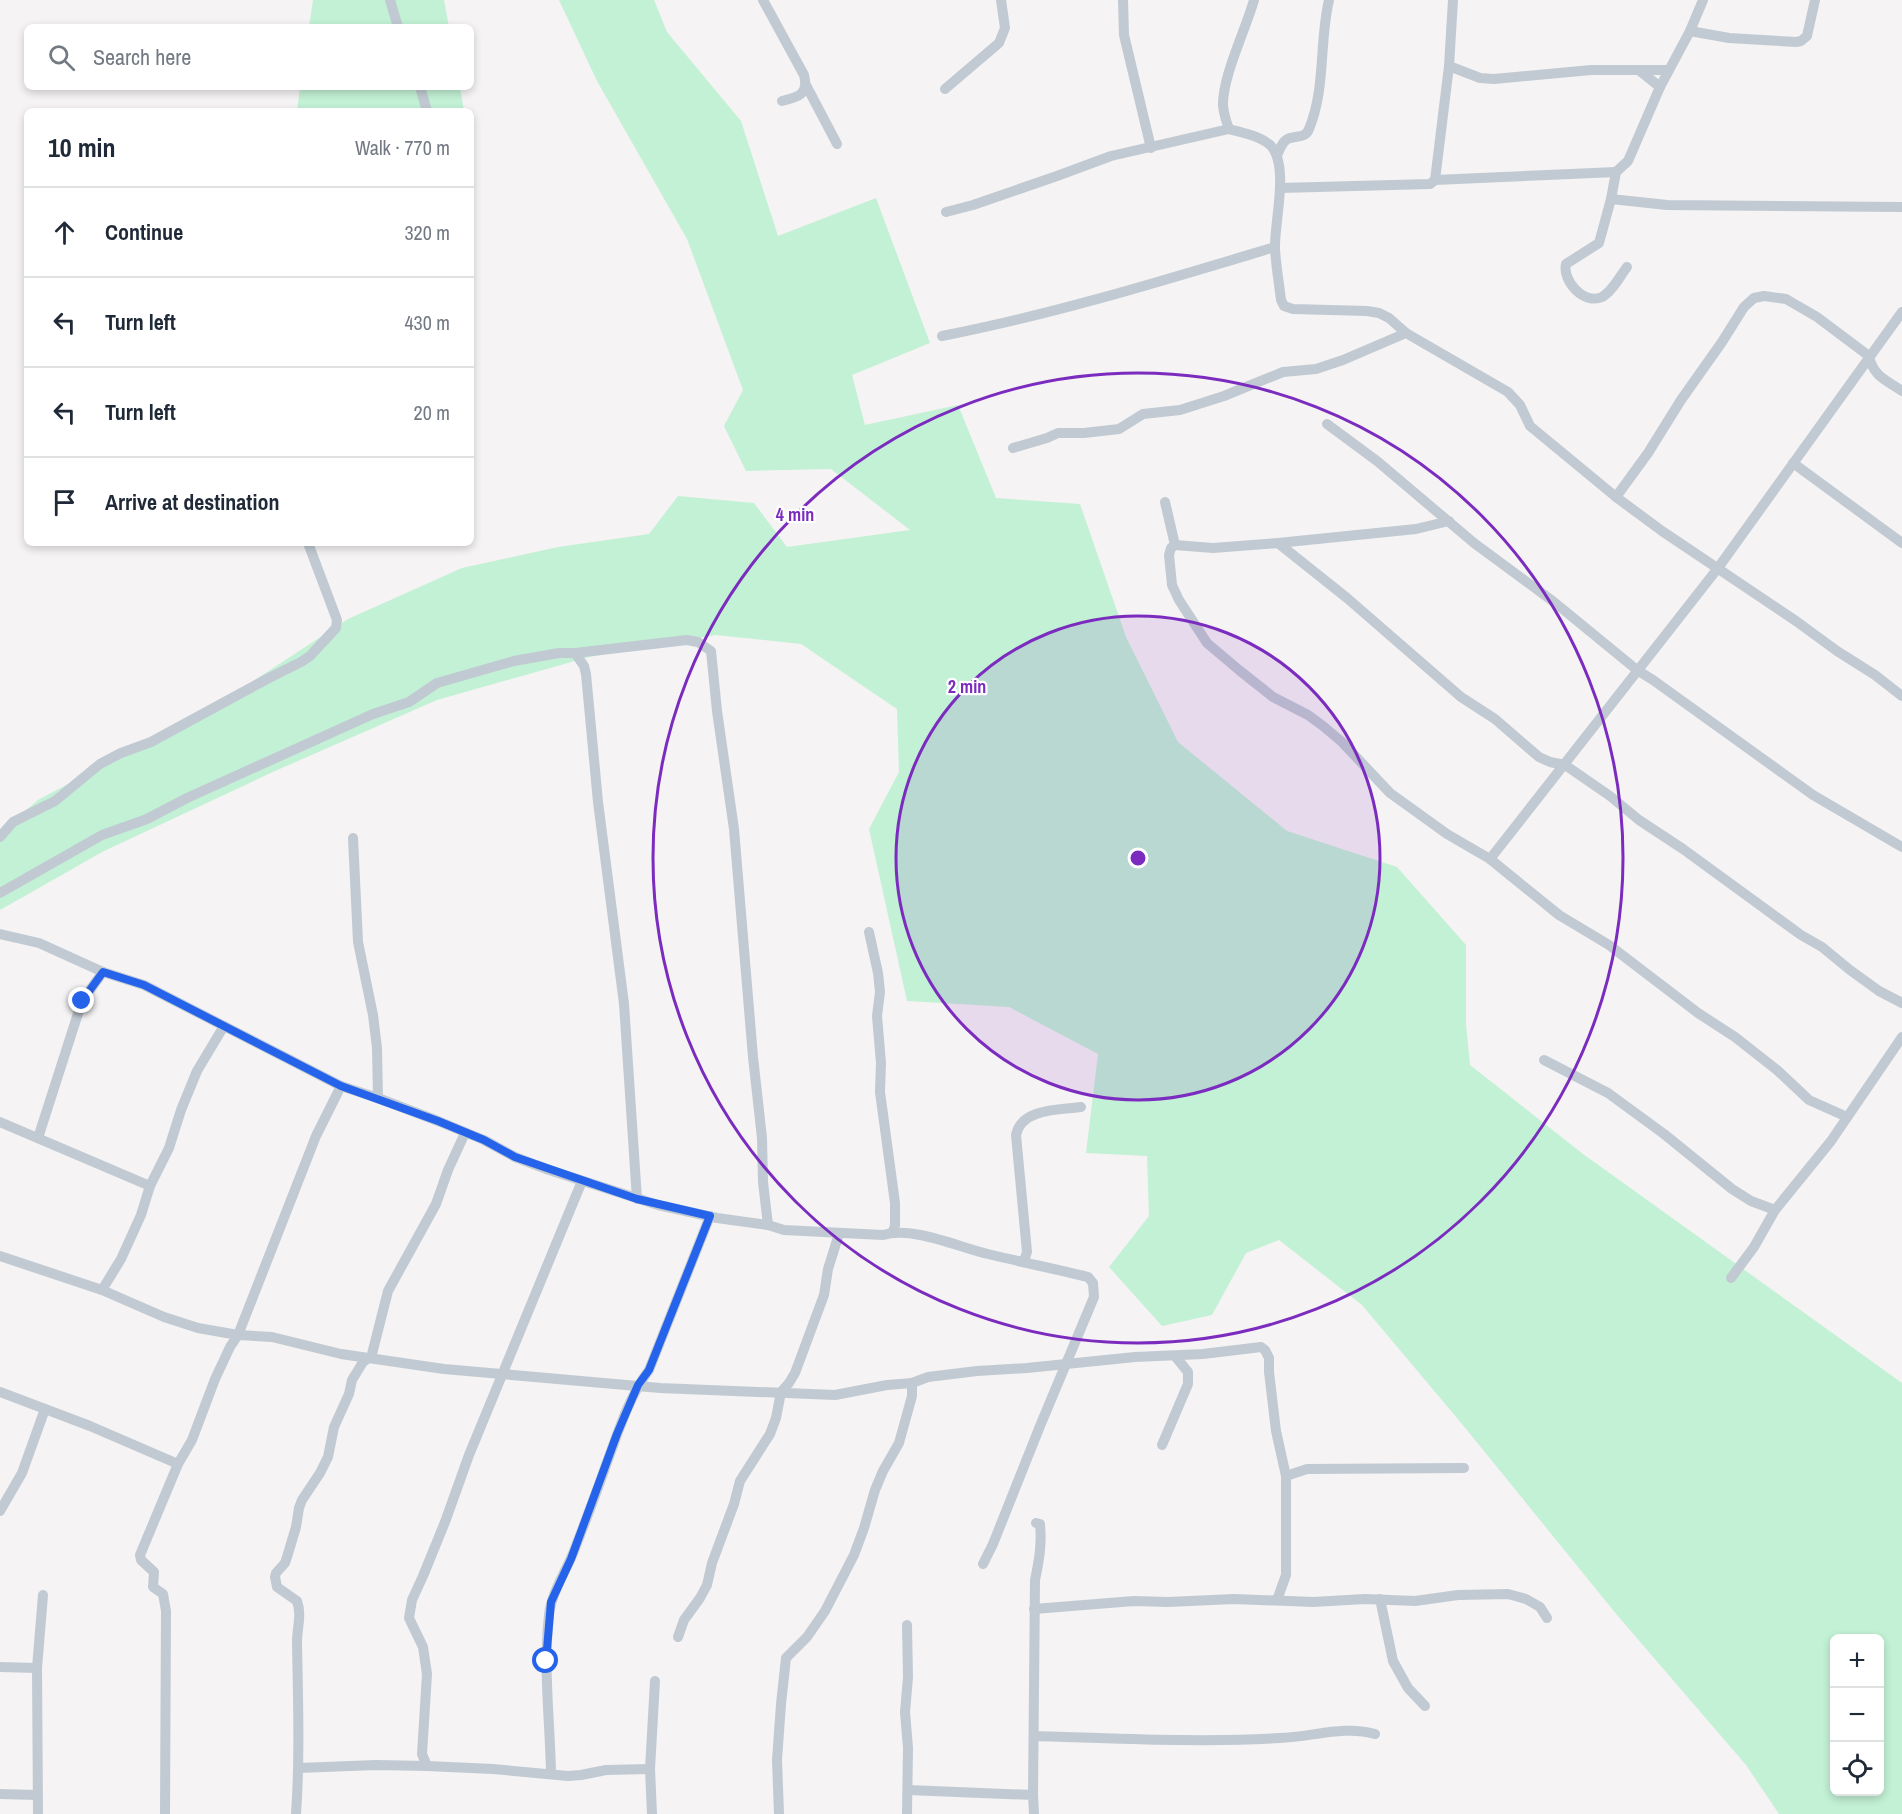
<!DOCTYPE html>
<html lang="en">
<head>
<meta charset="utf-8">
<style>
  :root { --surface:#fff; --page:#f6f6f7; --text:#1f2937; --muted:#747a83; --line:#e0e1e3 }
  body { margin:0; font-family:"Archivo Narrow",sans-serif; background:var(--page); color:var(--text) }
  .controls { position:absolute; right:18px; bottom:18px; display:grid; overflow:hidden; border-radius:9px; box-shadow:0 3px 9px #0003 }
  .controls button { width:54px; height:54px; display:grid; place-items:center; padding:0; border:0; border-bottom:2px solid var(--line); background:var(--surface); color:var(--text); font:30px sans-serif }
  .stop { position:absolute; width:18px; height:18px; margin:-14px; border:4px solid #2563eb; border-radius:50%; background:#fff }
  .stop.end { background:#2563eb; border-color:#fff; box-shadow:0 2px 6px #0008 }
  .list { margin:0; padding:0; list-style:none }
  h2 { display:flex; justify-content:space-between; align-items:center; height:78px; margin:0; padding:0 24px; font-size:26px }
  h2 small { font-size:20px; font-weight:400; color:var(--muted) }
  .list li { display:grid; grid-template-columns:39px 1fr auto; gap:18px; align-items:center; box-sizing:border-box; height:90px; padding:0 24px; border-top:2px solid var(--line) }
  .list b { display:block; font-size:22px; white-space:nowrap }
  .list em { font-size:20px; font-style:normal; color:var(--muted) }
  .icon { flex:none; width:33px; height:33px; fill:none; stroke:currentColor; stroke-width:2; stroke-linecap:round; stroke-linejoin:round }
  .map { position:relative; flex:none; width:1902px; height:1814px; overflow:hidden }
  .search { position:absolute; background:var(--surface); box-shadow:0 3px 9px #0003; left:24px; top:24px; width:450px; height:66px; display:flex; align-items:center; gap:15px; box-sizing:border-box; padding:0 21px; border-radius:9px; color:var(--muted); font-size:22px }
  .panel { position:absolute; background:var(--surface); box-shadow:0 3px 9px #0003; left:24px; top:108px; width:450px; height:438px; border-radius:9px }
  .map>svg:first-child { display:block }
</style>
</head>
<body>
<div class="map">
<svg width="1902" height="1814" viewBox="0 0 1902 1814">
  <rect width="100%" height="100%" fill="#f5f3f3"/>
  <!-- green -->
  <g fill="#c3f1d5" fill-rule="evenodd">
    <path d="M313,0H444L449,27H309Z"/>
    <path d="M559,0H654L667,32L741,121L778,236L876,198L930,343L852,375L865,425L958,405L996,498L1080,504L1126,637L1178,742L1287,831L1397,867L1466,945V1024L1470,1065L1583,1154L1902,1383V1814H1779L1746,1765L1617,1615L1462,1424L1362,1305L1279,1240L1246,1253L1212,1315L1162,1326L1109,1267L1149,1216L1147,1156L1086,1153L1098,1054L1009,1007L907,1001L869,829L899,772L897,709L801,644L716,635L589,657L437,700L275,771L104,851L0,910V832L38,800L215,706L348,619L462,568L558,547L649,534L678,496L754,503L787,547L910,530L831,469L746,471L724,426L743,390L687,239L597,81ZM1834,1638H1880V1792H1834Z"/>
    <path d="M300,87H460L464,111H297Z"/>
  </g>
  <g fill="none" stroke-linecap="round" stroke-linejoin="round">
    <!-- minor -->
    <g stroke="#c1cad2" stroke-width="10">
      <path d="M390,0L398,27"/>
      <path d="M763,0L804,75C809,94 799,97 782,101"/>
      <path d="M1123,0L1124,35L1151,148"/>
      <path d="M1254,0C1246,29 1222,77 1223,106C1224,114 1226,121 1229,129C1243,133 1262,136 1272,147C1289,169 1274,223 1275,249C1276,266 1279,283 1281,300L1284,306L1293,309L1367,311L1379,313L1389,318L1406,333"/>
      <path d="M1690,31L1729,38L1796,42L1801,41L1807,36L1815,0"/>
      <path d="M1449,66L1480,78L1494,79L1591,70H1669"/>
      <path d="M1640,71L1660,87"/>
      <path d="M806,85L837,144"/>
      <path d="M420,87L427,111"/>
      <path d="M945,89L999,43L1005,28L1001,0"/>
      <path d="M1277,156C1279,151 1281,144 1286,140C1294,134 1305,140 1309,129C1326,88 1319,42 1329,0"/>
      <path d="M1435,180L1616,172"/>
      <path d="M1280,188L1430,184L1435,180L1449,66L1453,0"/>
      <path d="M1611,199L1667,205L1902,207"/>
      <path d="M946,212L973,205L1057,176L1111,156L1229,129"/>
      <path d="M1627,267C1620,276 1612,292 1602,297C1584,305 1562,281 1566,264L1599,243L1611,199L1616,172L1628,161L1660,87L1690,31L1703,0"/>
      <path d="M942,336C1055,314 1165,280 1275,247"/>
      <path d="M1327,424L1377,461L1474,543L1554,602L1637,670L1653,680L1813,795L1902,847"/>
      <path d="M1013,448L1047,438L1058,433H1084L1119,429L1143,414L1180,410L1224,396L1283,372L1316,369L1343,360L1406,333L1508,392L1520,405L1530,426L1616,497L1662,531L1796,621L1837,651L1875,675L1902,696"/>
      <path d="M1793,463L1902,543"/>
      <path d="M1616,497L1648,453L1681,400L1722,342L1744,307L1754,298L1764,296L1786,299L1817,317L1869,356C1873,376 1886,380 1902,391"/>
      <path d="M1165,502L1175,545L1171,548L1169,555L1172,585L1179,600L1207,643L1239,670L1273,697L1308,715L1323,726L1342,742L1390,793L1447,834L1490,859L1559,915L1609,945L1698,1013L1735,1037L1777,1070L1809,1100L1847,1117"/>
      <path d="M1278,543L1347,598L1461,697L1495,719L1539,757L1550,762L1565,765L1610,796L1639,820L1683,849L1801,935L1822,947L1850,970L1879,991L1902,1003"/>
      <path d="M1175,545L1213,548L1278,543L1416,529L1449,521"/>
      <path d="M575,653L584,666L586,674L598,802L624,1004L637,1199"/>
      <path d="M0,837L13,822L55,801L100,764L121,753L151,742L267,679L301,662L310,656L336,628L337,620L308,543"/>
      <path d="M353,838L358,942L373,1015L377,1048L378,1098"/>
      <path d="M1490,859L1718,568L1902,312"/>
      <path d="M0,893L102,835L147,819L187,798L373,714L409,702L437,683L514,661L559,653H575L687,640L698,642L711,651L717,711L734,829L753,1057L762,1138L763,1182L768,1225"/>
      <path d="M869,932L878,973L880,992L877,1016L881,1063L880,1092L895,1203V1225L893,1232"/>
      <path d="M0,934L39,943L103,972L144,985L341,1086L378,1098L438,1121L484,1140L515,1157L549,1170L658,1205L717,1218L768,1225L784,1230L883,1235C913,1226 958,1247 988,1254C1021,1262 1055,1269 1088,1277L1093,1283L1094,1297L1040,1426L993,1544L983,1564"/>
      <path d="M1544,1060L1608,1093L1664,1134L1732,1189L1751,1201L1775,1210"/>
      <path d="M0,1122L150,1186"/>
      <path d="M38,1138L82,1001L103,972"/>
      <path d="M0,1256L102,1290L164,1317L198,1328L238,1335L272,1337L341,1354L444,1369L660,1388L835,1395L887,1385L912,1383L928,1377L977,1371L1027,1368L1135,1357L1203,1354L1261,1347L1265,1350L1269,1358V1372L1276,1431L1286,1476"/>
      <path d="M1019,1261H1024L1027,1252L1016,1135C1021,1108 1060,1110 1081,1107"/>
      <path d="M1731,1278L1754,1247L1775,1210L1831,1141L1902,1037"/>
      <path d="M102,1290L121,1259L141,1215L150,1186L169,1148L181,1110L197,1071L224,1026"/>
      <path d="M371,1358L388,1291L436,1204L448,1170L465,1133"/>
      <path d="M0,1392L90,1426L178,1464"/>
      <path d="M1162,1445L1188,1384V1372L1175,1356"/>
      <path d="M0,1511L22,1473L45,1409"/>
      <path d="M1380,1599L1393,1661L1408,1688L1425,1706"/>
      <path d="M1277,1600L1286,1575V1476L1307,1469L1464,1468"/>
      <path d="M1034,1609L1134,1601L1168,1602L1234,1599L1313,1602L1365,1599L1415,1601L1458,1595L1508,1594L1526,1599L1540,1607L1547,1618"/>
      <path d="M678,1637L684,1620L700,1598L707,1585L712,1563L734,1504L740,1481L770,1434L776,1418L781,1392L789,1383L795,1373L824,1295L828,1269L839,1234"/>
      <path d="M0,1667L37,1668"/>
      <path d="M1034,1736C1116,1738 1199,1743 1280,1738C1312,1737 1344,1725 1375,1734"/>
      <path d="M427,1766L422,1754L427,1674L423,1647L409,1618L412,1600L423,1576L445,1522L469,1455L582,1181"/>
      <path d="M299,1768L376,1765L427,1766L493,1769L568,1776L581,1775L606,1770L650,1769"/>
      <path d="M551,1774C550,1720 543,1669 549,1615C551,1594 566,1571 574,1551C585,1522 596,1494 606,1465C618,1433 628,1398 649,1370L710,1216"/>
      <path d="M908,1790L1033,1795L1034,1814"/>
      <path d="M0,1794L37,1795"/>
      <path d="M1033,1795L1035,1580C1039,1561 1042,1544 1040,1524L1036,1523"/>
      <path d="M38,1814L37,1668L43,1595"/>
      <path d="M165,1814L166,1611L163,1594L153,1587L154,1572L141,1560L140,1555L178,1464L192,1440L215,1379L230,1347L238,1335L316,1136L341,1086"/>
      <path d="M296,1814C300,1757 298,1700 297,1642C297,1628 302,1615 297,1601L277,1587L275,1577L276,1573L285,1563L287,1557L296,1527L299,1508L302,1500L320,1473L328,1457L334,1427L349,1394L352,1380L363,1362L368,1358"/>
      <path d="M652,1814L650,1769L655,1681"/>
      <path d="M779,1814L777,1760L781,1704L786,1658L807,1637L825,1611L854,1555L864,1528L875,1490L883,1471L899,1443L912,1396V1383"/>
      <path d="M907,1814L908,1748L905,1712L908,1677L907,1625"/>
    </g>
  </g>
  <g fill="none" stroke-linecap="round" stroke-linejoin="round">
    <!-- route -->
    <path stroke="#2563eb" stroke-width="8" d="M82,1001L103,972L144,985L341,1086L438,1121L484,1140L515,1157L637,1199L710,1216L649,1370L638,1385L617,1434L571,1559L551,1602L546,1661"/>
  </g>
  <!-- distance rings -->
  <circle cx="1138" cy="858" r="242" fill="#7b2cbf" fill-opacity=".12"/>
  <g fill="none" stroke="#7b2cbf" stroke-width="3">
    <circle cx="1138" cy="858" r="242"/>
    <circle cx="1138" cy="858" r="485"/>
  </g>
  <circle cx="1138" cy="858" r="9" fill="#7b2cbf" stroke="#fff" stroke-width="3"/>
  <g font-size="18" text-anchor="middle" font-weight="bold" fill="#7b2cbf" stroke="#fff" stroke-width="4.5" stroke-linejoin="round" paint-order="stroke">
    <text x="795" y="521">4 min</text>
    <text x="967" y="693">2 min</text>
  </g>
</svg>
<div class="controls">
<button>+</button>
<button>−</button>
<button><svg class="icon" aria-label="locate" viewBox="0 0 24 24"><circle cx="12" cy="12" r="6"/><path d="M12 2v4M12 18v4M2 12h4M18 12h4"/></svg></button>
</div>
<div class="stop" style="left:546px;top:1661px"></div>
<div class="stop end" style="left:82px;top:1001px"></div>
<div class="search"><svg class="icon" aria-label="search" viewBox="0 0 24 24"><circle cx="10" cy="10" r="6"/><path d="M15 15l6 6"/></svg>Search here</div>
<section class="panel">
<h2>10 min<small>Walk · 770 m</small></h2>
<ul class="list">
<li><svg class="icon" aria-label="ahead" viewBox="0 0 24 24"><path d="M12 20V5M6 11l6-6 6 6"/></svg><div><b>Continue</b></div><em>320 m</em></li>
<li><svg class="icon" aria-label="left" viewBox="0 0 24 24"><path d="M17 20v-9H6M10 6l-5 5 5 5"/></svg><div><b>Turn left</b></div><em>430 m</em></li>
<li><svg class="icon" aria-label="left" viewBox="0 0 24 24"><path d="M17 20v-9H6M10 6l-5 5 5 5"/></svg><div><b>Turn left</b></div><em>20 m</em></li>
<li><svg class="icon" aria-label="arrive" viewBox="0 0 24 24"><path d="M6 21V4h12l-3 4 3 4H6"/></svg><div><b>Arrive at destination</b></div></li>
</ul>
</section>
</div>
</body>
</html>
